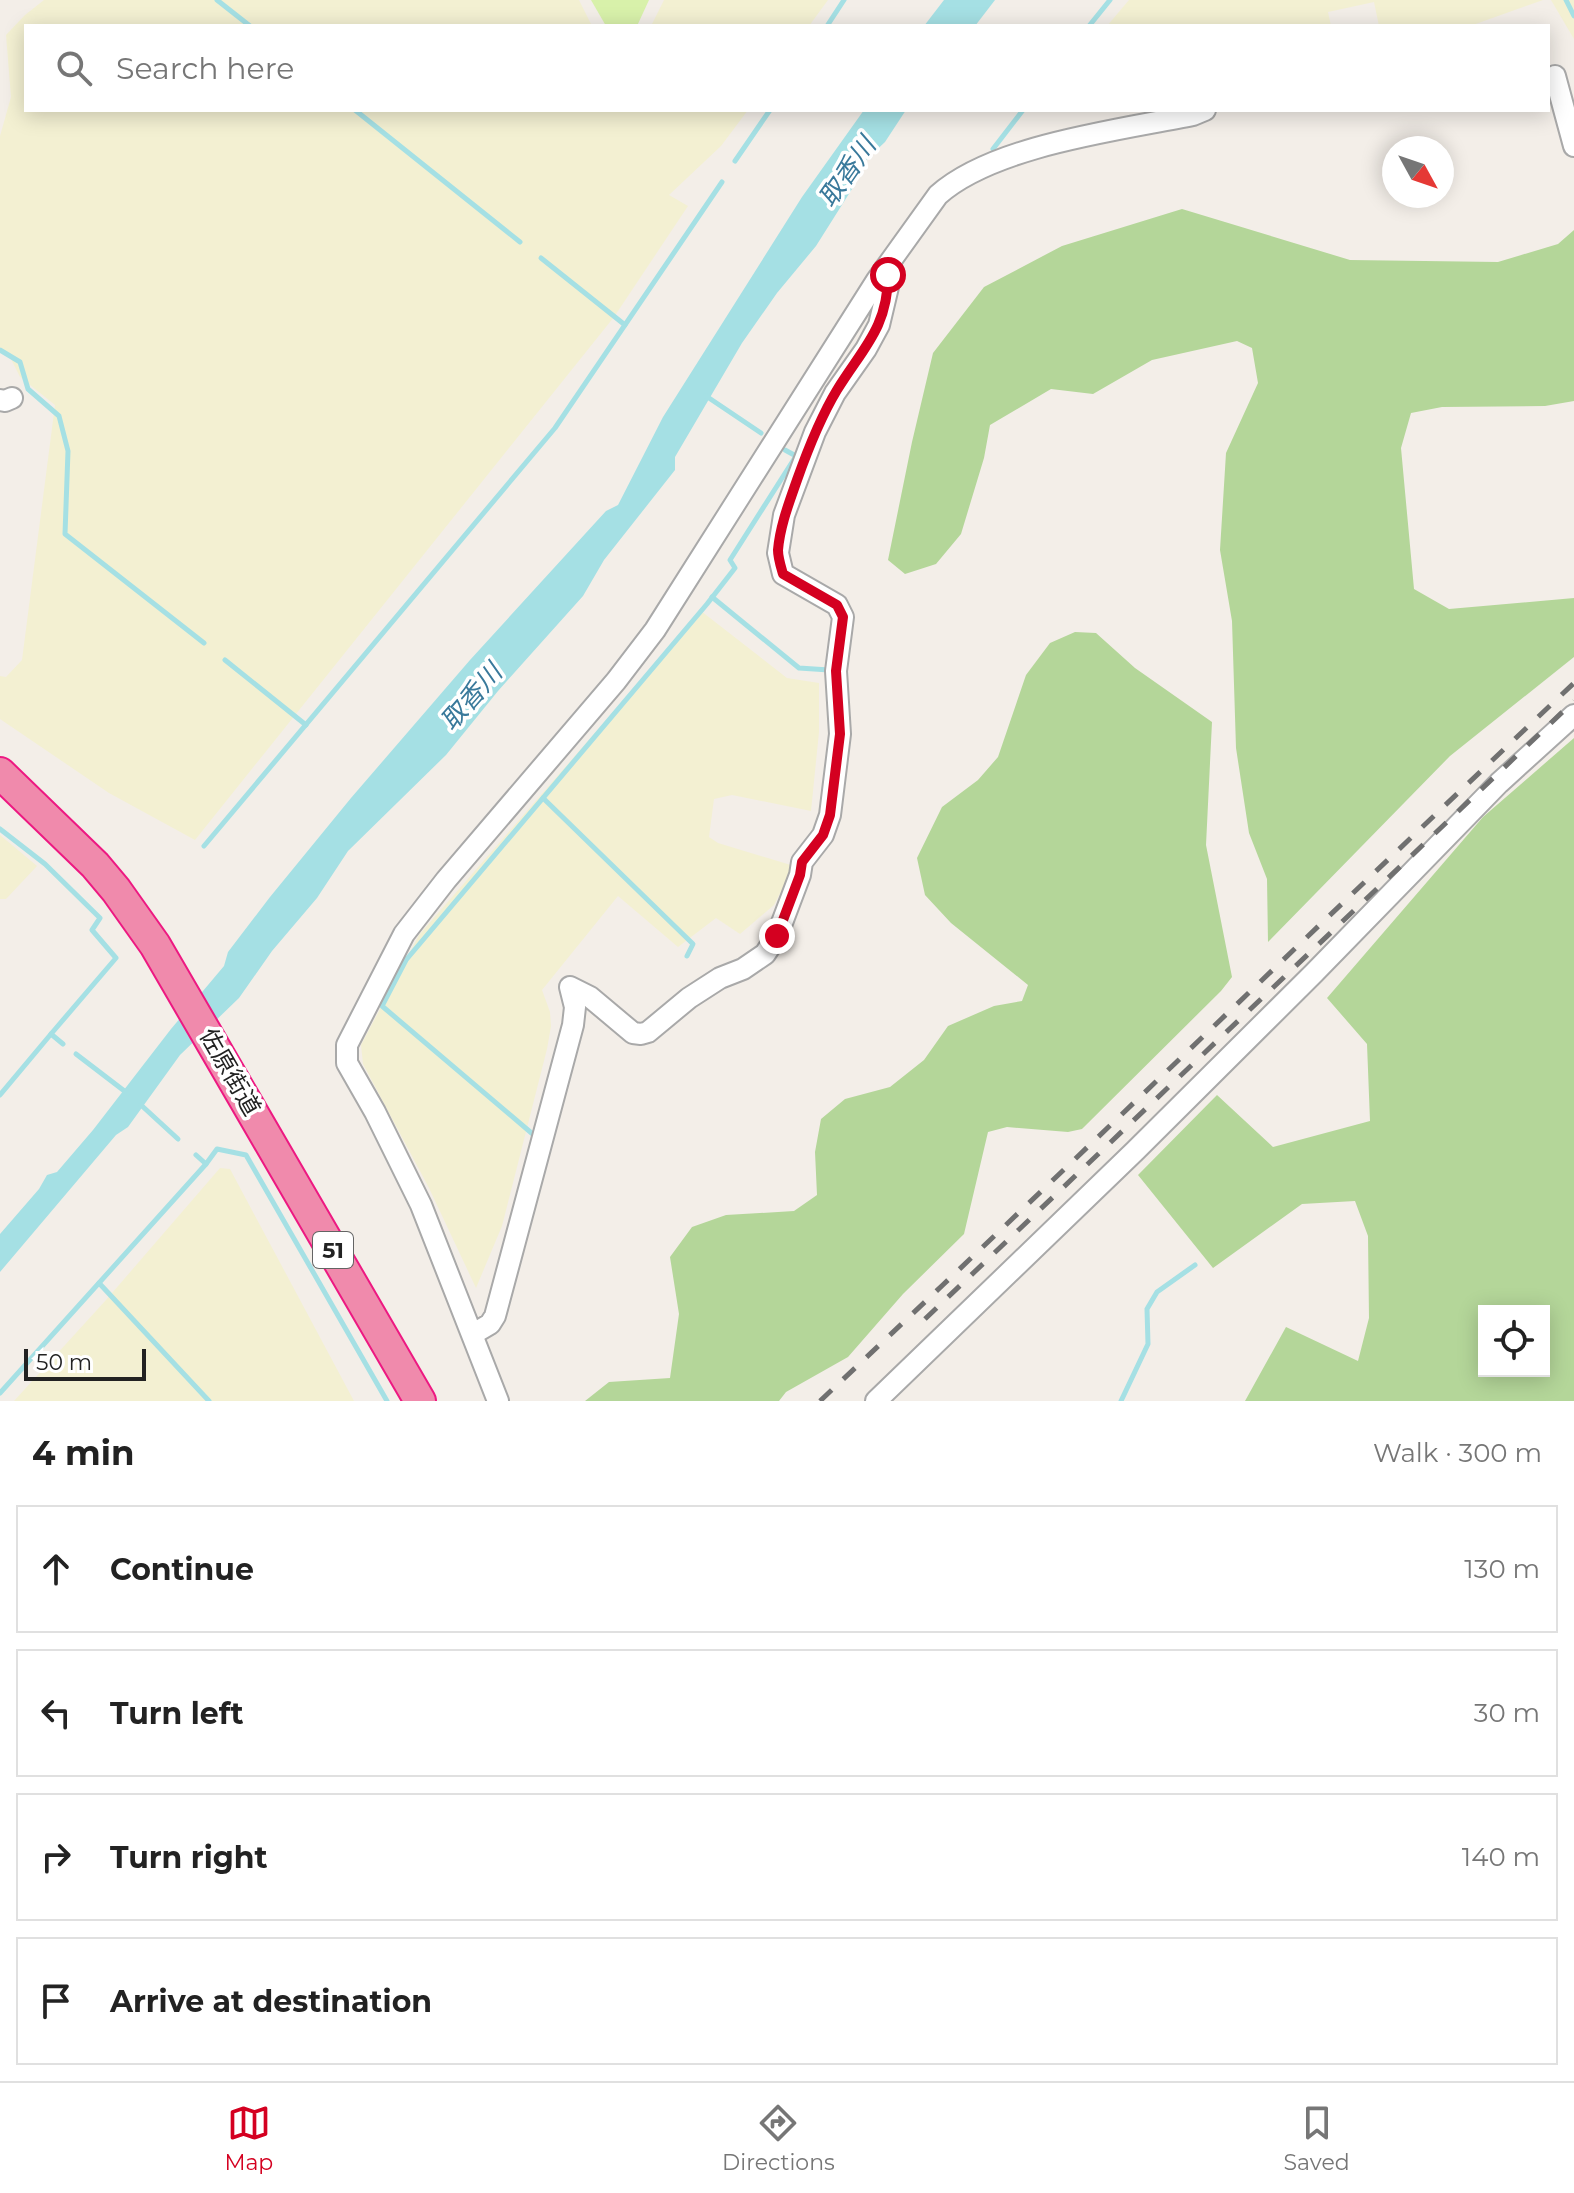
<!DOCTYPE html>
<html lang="en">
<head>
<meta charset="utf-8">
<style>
  :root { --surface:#fff; --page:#f2f2f2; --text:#222; --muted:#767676; --line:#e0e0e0; --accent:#d40020 }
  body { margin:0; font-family:Montserrat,"Noto Sans JP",sans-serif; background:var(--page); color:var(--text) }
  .controls { position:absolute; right:24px; bottom:24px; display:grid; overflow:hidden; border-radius:0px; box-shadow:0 4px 20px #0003 }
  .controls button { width:72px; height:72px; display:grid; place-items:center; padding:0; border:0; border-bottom:2px solid var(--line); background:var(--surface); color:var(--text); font:40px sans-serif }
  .compass { position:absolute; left:1382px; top:136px; width:72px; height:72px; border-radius:50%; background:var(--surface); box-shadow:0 4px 20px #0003; rotate:130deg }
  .scale { position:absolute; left:24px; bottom:20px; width:122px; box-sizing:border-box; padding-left:8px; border:4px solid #222; border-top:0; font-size:22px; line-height:28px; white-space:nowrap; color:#222; -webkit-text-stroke:6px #fff; paint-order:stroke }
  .stop { position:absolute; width:24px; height:24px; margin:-18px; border:6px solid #d40020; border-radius:50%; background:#fff }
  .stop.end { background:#d40020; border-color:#fff; box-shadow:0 2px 8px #0008 }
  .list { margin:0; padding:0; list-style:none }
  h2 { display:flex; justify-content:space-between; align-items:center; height:104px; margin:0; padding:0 32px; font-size:34px }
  h2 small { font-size:26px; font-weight:400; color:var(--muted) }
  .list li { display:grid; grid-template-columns:52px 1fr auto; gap:24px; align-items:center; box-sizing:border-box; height:128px; margin:0 16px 16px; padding:0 16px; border:2px solid var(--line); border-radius:0px }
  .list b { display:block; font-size:30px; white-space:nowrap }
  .list em { font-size:26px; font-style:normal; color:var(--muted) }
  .icon { flex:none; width:44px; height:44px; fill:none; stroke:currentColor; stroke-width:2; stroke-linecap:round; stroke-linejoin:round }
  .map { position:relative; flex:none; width:1574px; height:1401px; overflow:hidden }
  .search { position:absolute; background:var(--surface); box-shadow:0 4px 20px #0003; left:24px; right:24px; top:24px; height:88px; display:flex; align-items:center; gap:20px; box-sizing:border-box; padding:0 28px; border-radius:0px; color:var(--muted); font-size:30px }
  .sheet { height:680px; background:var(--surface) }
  nav { display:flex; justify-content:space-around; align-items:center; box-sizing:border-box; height:112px; border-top:2px solid var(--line); background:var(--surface); font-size:22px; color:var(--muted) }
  nav a { display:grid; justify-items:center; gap:4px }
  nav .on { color:var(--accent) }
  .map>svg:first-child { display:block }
</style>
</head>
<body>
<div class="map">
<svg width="1574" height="1401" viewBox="0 0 1574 1401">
  <rect width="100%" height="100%" fill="#f3eee8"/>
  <!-- farmland -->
  <g fill="#f3f0d2">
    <path d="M44,0H579L592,26H26V110H748L721,146L669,195L688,206L614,317L195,840L109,793L0,719V676L6,677L22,660L55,405L20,377L10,357L0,352V136L11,97L6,35L25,15Z"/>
    <path d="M664,0H828L809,26H651Z"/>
    <path d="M1129,0H1543L1470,26H1379L1374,2L1328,12L1331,26H1107Z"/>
    <path d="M1551,0H1574V39Z"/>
    <path d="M701,611L787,678L819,683V732L811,811L732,795L714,799L709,837L718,843L794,866L774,905L740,934L716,918L678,947L618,896L542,990L550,1012L551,1026L547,1049L502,1226L476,1288L429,1188L363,1064L361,1045L419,935Z"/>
    <path d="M0,835L37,866L6,899H0Z"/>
    <path d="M220,1168L230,1169L354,1401H14L106,1300Z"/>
  </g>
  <!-- grass -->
  <path fill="#d8f1aa" d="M591,0H649L637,26H606Z"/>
  <!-- forest -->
  <g fill="#b4d699" fill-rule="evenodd">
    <path d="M1182,209L1350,260L1498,262L1558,244L1574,230V401L1545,406L1442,407L1411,413L1401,448L1414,589L1449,609L1574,598V657L1450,756L1268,942L1267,879L1249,833L1236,748L1232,621L1220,550L1226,453L1258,383L1252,348L1237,341L1152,360L1093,394L1051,389L990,425L984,458L961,534L936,564L905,574L888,560L912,442L933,353L984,287L1062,246Z"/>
    <path d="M1075,632L1096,633L1135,668L1212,722L1206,845L1232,977L1221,991L1082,1129L1068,1132L1007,1127L988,1132L964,1234L903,1294L848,1357L786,1392L779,1401H585L609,1382L670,1378L679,1314L670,1257L692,1227L726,1215L794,1211L817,1195L815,1152L821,1119L845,1099L890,1087L924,1060L948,1026L994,1006L1022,1001L1028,985L951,923L925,895L917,858L942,807L978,780L998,757L1026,675L1050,643Z"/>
    <path d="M1574,738V1401H1245L1286,1327L1358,1361L1369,1318L1368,1236L1355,1201L1302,1204L1213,1268L1138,1175L1217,1095L1273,1147L1370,1121L1367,1044L1327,998L1483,817ZM1544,1311V1371H1484V1311Z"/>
  </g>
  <!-- water -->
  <g fill="#a5e0e4">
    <path d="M944,0H995L975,26H924Z"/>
    <path d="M864,110H906L885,142L867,159L852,189L816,246L777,293L742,343L675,457V470L604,560L583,596L498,691L446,755L348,851L317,898L272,951L239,998L180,1055L128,1127L116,1135L0,1272V1234L39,1189L47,1175L57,1172L93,1130L171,1029L224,966L228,952L270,897L351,798L470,660L606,511L618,505L663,417L802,197Z"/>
  </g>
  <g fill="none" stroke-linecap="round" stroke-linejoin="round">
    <!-- stream -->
    <g stroke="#a5e0e4" stroke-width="5">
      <path d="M217,0L250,26"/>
      <path d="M1566,0L1574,16"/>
      <path d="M827,26L844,0"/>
      <path d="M1089,26L1110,0"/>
      <path d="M355,110L520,242"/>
      <path d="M993,149L1023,110"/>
      <path d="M735,161L770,110"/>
      <path d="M541,258L625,325"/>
      <path d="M0,350L20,362L28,389L59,416L68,451L65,534L204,643"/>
      <path d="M706,396L761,433"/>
      <path d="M712,597L799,668L829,670"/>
      <path d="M225,660L306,725"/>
      <path d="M543,798L693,944L687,956"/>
      <path d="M0,829L45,864L100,918L92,930L116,958L51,1034L63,1044"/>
      <path d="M204,846L555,428L722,182"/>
      <path d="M76,1054L127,1093"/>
      <path d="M0,1095L51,1034"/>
      <path d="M141,1105L178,1139"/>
      <path d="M535,1136L382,1006L406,960L707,604L735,568L730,560L796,456L785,450"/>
      <path d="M196,1155L206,1164L217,1149L246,1155L387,1401"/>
      <path d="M99,1283L209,1401"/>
      <path d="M0,1393L206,1164"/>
      <path d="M1121,1401L1148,1344L1147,1309L1157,1292L1195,1265"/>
    </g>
    <defs>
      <g id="minor">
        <path d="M1555,76L1574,146"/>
        <path d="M0,400L5,401L12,398"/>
        <path d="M473,1334L490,1324L495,1316L573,1025L575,1007L570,987L590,997L633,1033L641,1034L648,1032L689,998L720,978L743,969L765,954L777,936L800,875L802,862L823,835L830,815L840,734L836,671L843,617L837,605L783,574L778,553L784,515L815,432L835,393L866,349L879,325L888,287V275L884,270"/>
        <path d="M498,1401L421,1205L375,1112L347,1063V1045L404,934L446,880L616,681L655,630L877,280L938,195C994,145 1120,130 1193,115L1205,110"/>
        <path d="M876,1401L1135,1151L1314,973L1499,783L1574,715"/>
      </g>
      <path id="highway" d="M0,773L95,865L116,890L155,945L420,1401"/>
    </defs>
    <!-- minor casing -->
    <use href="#minor" stroke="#a9a9a9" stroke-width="24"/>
    <!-- highway casing -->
    <use href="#highway" stroke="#ed1982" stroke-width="34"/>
    <!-- minor -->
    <use href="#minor" stroke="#fff" stroke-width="20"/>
    <!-- highway -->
    <use href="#highway" stroke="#f08aac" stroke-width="30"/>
    <!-- rail -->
    <g stroke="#707070" stroke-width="5" stroke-dasharray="16 16" stroke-linecap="butt">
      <path d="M925,1319L1574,701"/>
      <path d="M820,1401C1073,1163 1322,921 1574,683"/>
    </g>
  </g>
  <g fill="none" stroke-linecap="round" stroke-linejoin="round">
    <!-- route -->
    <path stroke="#d40020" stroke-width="10" d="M777,936L800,875L802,862L823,835L830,815L840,734L836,671L843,617L837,605L783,574C781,567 778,558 778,550C780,526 789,503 797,480C808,449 820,418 837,390C862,349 888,328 888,275"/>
  </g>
  <g text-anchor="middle" stroke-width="7" stroke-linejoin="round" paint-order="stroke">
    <!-- shield labels -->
    <rect fill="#fff" stroke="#646464" stroke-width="2" x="313" y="1232" width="40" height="36" rx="6"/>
    <g font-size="22" font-weight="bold" fill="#222">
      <text x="333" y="1258">51</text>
    </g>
    <!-- street labels -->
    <g font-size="24" fill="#222" stroke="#fff">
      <text transform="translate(230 1072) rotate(60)" y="8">佐原街道</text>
    </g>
    <!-- water labels -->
    <g font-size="26" font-style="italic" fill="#39799b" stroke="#fff">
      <text transform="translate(847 172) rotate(-55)" y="9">取香川</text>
      <text transform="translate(471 697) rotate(-49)" y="9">取香川</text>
    </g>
  </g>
</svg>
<div class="controls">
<button><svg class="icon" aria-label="locate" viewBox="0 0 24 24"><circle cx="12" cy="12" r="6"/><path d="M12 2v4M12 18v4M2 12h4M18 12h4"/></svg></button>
</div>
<svg class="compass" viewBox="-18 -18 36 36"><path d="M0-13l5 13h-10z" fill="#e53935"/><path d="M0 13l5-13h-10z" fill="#767676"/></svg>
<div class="scale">50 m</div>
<div class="stop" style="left:888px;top:275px"></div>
<div class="stop end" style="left:777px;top:936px"></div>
<div class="search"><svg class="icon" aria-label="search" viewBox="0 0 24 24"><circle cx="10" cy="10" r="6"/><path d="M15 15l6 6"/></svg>Search here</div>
</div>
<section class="sheet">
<h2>4 min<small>Walk · 300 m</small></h2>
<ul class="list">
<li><svg class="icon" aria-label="ahead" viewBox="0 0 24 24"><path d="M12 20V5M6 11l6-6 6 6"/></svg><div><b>Continue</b></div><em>130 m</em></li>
<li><svg class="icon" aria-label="left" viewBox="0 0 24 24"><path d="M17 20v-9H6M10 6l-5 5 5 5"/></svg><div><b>Turn left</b></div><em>30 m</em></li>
<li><svg class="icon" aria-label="right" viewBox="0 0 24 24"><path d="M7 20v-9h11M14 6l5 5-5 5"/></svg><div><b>Turn right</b></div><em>140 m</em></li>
<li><svg class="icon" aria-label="arrive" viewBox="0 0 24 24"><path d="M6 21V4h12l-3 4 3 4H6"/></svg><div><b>Arrive at destination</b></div></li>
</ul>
</section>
<nav>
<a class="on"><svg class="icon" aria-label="map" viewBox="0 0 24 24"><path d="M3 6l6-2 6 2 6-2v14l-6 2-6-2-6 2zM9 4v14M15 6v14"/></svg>Map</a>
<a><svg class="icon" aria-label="directions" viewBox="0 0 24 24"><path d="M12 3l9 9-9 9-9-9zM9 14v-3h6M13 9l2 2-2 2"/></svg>Directions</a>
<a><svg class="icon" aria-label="saved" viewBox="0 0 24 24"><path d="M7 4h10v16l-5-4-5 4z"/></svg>Saved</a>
</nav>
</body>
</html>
